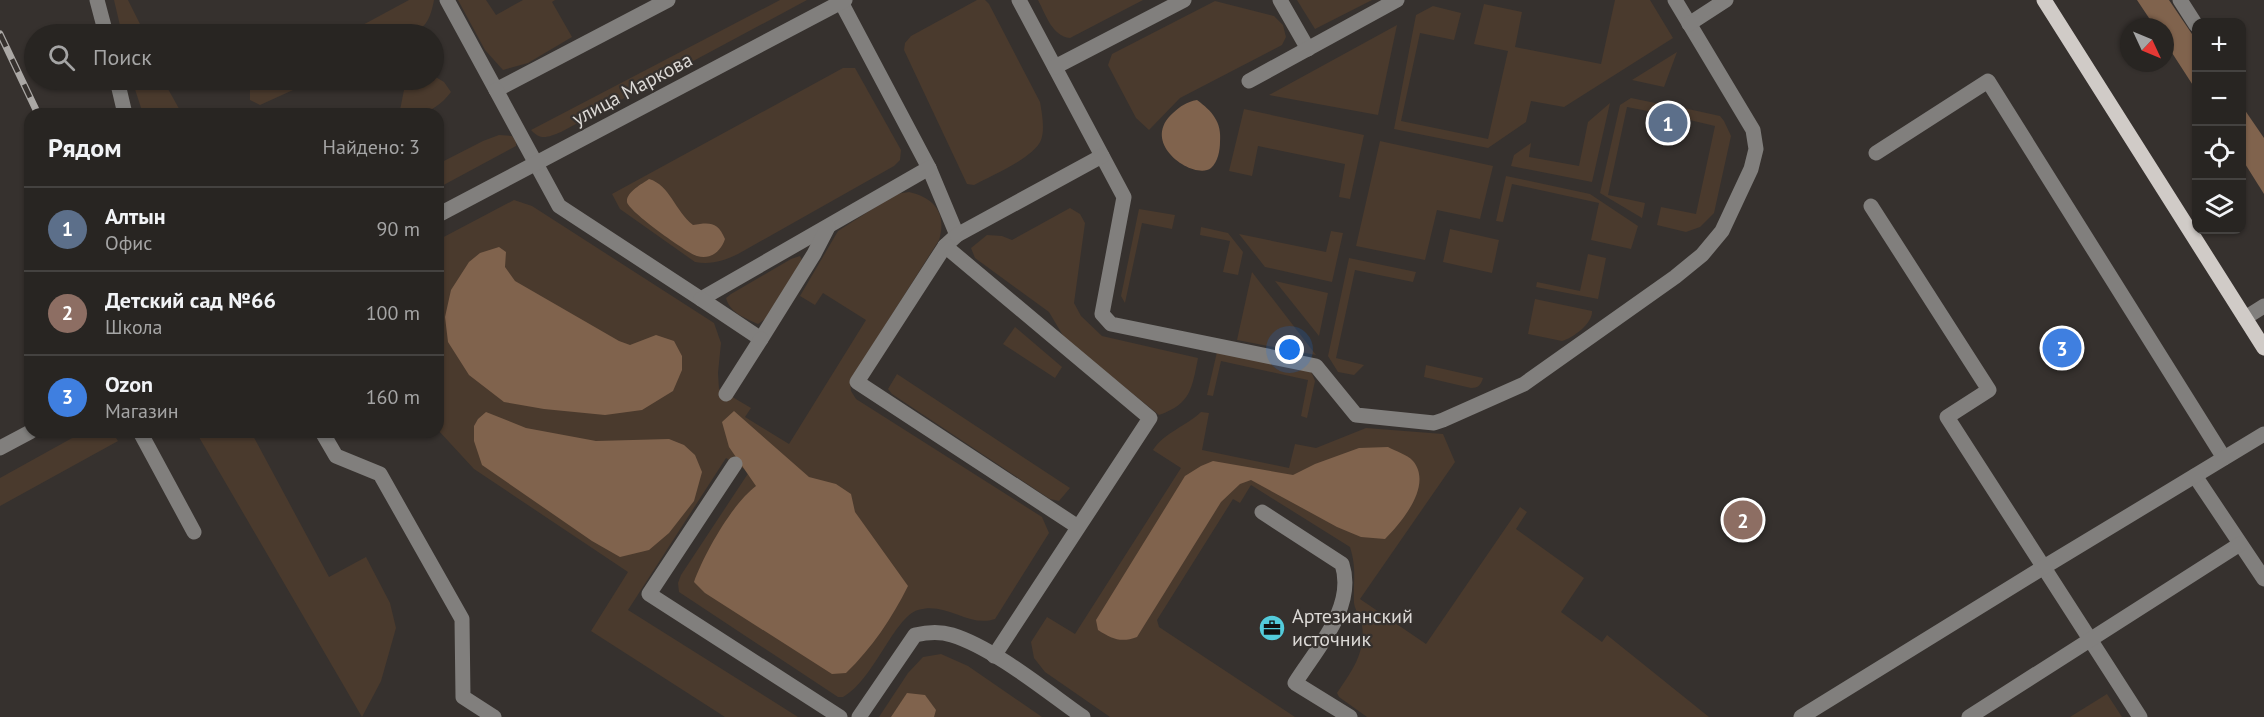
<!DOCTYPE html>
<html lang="ru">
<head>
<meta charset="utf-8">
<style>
  :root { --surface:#282522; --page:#302d2a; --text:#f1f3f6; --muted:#a5a5a5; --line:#444240; --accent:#53cbdb }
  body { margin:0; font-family:"PT Sans",sans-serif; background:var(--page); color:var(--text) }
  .controls { position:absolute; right:18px; top:18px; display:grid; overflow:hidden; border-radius:12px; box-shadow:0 2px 4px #0004 }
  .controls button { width:54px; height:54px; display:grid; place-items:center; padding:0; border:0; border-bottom:2px solid var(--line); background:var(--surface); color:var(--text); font:30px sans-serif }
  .compass { position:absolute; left:2120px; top:18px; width:54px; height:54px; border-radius:50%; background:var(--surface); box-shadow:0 2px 4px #0004; rotate:134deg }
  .you { position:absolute; left:1290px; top:350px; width:21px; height:21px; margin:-15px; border:4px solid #fff; border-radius:50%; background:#1a73e8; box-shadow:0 0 0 9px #1a73e833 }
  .badge { display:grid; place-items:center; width:39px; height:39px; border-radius:50%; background:var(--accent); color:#fff; font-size:20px; font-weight:700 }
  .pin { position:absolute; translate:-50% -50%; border:3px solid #fff; box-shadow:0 2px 6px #0006 }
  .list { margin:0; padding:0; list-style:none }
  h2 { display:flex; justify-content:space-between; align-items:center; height:78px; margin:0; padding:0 24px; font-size:26px }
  h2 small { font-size:20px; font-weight:400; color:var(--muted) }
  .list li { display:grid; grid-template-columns:39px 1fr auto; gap:18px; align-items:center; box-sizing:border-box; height:84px; padding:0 24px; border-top:2px solid var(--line) }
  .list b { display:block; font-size:22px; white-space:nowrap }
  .list p { margin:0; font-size:20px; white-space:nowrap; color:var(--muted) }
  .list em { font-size:20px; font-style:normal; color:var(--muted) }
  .icon { flex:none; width:33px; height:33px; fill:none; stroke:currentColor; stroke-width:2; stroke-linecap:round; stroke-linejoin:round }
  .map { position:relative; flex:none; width:2264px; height:717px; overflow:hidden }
  .search { position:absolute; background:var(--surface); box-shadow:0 2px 4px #0004; left:24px; top:24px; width:420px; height:66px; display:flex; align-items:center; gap:15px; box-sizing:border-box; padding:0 21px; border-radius:33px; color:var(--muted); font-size:22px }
  .panel { position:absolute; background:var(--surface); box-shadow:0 2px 4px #0004; left:24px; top:108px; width:420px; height:330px; border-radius:18px }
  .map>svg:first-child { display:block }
</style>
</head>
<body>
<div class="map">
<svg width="2264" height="717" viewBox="0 0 2264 717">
  <rect width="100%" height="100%" fill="#36312e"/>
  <!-- green -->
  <g fill="#4a3a2d">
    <path d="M114,0H128L145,34H122Z"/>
    <path d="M409,0H434C431,16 427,27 412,34H346Z"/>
    <path d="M458,0H486L496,15L523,0H555L552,2L572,37L528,63L503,70L485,50Z"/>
    <path d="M780,0H807L561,132C548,137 541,141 531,130Z"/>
    <path d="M977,0H985L989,4L1040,102C1042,113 1045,130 1041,140C1034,158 990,176 974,185L967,184L904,50L905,43L911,36Z"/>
    <path d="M1038,0H1143L1070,38C1052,36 1046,15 1038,0Z"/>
    <path d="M1297,0H1372L1315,29Z"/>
    <path d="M1615,0H1650L1673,38L1564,107L1531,101L1526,122L1488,148L1394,129L1416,15L1433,6L1461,13L1454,40L1420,33L1401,121L1488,139L1508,51L1474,44L1484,4L1522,12L1515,47L1601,64Z"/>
    <path d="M1215,1L1274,16L1283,25L1286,37L1282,45L1180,98L1149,130L1136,118L1108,65L1112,54Z"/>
    <path d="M1397,25L1378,115L1269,95Z"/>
    <path d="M1677,52L1664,87L1632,80Z"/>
    <path d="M843,68H855L901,150L900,160L894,166L738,254C723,261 711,265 695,262L620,209L612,194Z"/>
    <path d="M434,76L444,82L451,92C439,108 420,120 400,110L404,90L416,80H434Z"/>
    <path d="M132,80H163L182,114H143Z"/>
    <path d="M264,80H315L260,105L250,100V89L255,83Z"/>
    <path d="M1631,98L1665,105L1663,114L1627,107L1608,195L1645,203L1642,218L1600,193L1620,105Z"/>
    <path d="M1610,103L1592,182L1511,166L1514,155L1531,143L1529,157L1579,166L1588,122Z"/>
    <path d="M1679,107L1720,116L1724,121L1731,136L1714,213L1700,227L1686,232L1657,225L1661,207L1696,214L1715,126L1677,117Z"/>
    <path d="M1244,109L1364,135L1350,199L1339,197L1345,164L1258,146L1252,176L1229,171Z"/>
    <path d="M499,135L512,136L516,141V146L438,188V164L483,141Z"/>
    <path d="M1380,141L1493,166L1480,219L1437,210L1425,260L1356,246Z"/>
    <path d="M1506,176L1590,194L1638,226L1631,249L1591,240L1599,203L1512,184L1503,222L1496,221Z"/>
    <path d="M909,192C935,198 947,214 939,240L850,381L851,391L856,399L1042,517L1049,533L995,619C969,628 946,601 918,610C894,617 874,680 843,697H838L679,592L678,583L681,575L749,472L726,458L628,610L798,717H725L591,631L628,572L474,469L438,430V240L514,200L532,206L714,323L721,343L718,373L719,389L751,408L745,417L789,444L866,320L823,293L815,305L800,296L838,231L896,194Z"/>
    <path d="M1070,208L1080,214L1085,223L1074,303L1081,316L1102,336L1198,358C1192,388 1191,404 1159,415L1065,339L1049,312L975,258L971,248L987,235L1002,236L1012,240Z"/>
    <path d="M1139,209L1175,215L1172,229L1142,223L1125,303L1121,296Z"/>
    <path d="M1201,227L1228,233L1243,252L1238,275L1223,272L1230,241L1200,235Z"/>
    <path d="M1450,229L1499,240L1492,273L1443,262Z"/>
    <path d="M1331,231L1343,233L1332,282L1265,267L1239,234L1326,252Z"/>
    <path d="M1588,254L1606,258L1598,299L1536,287L1537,282L1580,291Z"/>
    <path d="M800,256L803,262L765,319L758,324C745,318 730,313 726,298L731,294L791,259Z"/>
    <path d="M1349,258L1416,272L1413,282L1355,270L1336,358L1364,365L1354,375L1338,372L1328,356Z"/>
    <path d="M1252,272L1316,355L1237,340Z"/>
    <path d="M1275,281L1328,293L1319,336Z"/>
    <path d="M1535,299L1592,311C1593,323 1573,338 1562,341L1528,334Z"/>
    <path d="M1015,327L1062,367L1055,378L1003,344Z"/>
    <path d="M1217,352L1311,371L1315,381L1307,418L1301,416L1308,380L1221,361L1213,396L1207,395Z"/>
    <path d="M1426,365L1483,378C1481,385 1478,388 1471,388L1424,377Z"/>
    <path d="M897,374L1070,488L1059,501L1050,499L892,394L888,389Z"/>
    <path d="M1201,412L1209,413L1202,450L1289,468L1295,444L1316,448L1366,428L1443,434L1455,462L1360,599L1426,644L1520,507L1527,512L1516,529L1584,578L1561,612L1602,642L1607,635L1709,717H1367L1339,697L1337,693C1352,671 1366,652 1362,625C1360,617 1355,610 1354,603C1353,580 1357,570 1350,547L1251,485L1240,503L1233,499L1157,620L1159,627L1295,717H1110L1045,672L1034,658L1031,642L1047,617L1075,634L1181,468L1153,450C1165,432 1185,427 1201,412Z"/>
    <path d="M83,432H112L118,441L0,506V478Z"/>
    <path d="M196,432H251L329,577L366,557L390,603L396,628L381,681L362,717Z"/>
    <path d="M941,654L968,666L1042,717H879L908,673L923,657Z"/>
    <path d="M2107,694L2122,717H2070Z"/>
  </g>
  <!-- forest -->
  <g fill="#80634d">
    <path d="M2137,0H2169L2196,40V90L2165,42V27H2155Z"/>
    <path d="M1197,100C1212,111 1222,122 1220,142C1220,150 1218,162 1211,168C1195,181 1138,144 1173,113C1181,106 1186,102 1197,100Z"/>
    <path d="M2242,106L2264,138V194L2242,159Z"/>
    <path d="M649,179C670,185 675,211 693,225C710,222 718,222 725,239C721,251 711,260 697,256C687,253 628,211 627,202C626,192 642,184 649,179Z"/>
    <path d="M499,247L506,252L505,267L515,281L619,341L630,345L656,335L674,341L682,356V370L673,391L642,410L605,415L544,409L504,402L469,375L448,342L445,317L451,290L469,262L480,253Z"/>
    <path d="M734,411L809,477L836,484L851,494L855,512L908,586C892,618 872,648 846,673L832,674L705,593L694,582C704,554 732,504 756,486L729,447L722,422Z"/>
    <path d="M486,412L526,428L596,441L669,439L684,445L695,455L702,472L694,501L669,533L649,550L620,557L592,541L482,465L474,441V426L478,419Z"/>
    <path d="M1388,447C1395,451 1408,455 1413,461C1433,485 1402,522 1385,539L1361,537L1337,527L1251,480L1240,484L1221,502L1137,637C1121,643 1112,639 1098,630L1096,620L1185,476L1201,466L1213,461L1293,475L1315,464L1359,448Z"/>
    <path d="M907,693L925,695L936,710L934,717H891Z"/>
  </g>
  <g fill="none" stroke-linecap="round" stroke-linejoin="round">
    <!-- minor -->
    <g stroke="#817f7d" stroke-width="15">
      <path d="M97,0L106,34"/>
      <path d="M447,0L496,90L668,0"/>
      <path d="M1019,0L1124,197L1102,314L1111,324L1316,366L1356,415L1434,423L1443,420L1524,384L1675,277L1702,255L1722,231L1751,169L1756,149L1753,130L1675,0"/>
      <path d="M1280,0L1308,49"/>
      <path d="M2180,0L2196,25"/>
      <path d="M841,2L929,168L957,235L945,246"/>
      <path d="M1689,24L1726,0"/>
      <path d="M1055,67L1184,0"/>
      <path d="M117,80L125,114"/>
      <path d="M1249,81L1397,0"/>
      <path d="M496,90L559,206L701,299L929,168"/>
      <path d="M1876,153L1988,81L2224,458"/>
      <path d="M1871,206L1989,390L1947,417L2140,717"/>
      <path d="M438,215L845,0"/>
      <path d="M957,235L1102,156"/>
      <path d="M701,299L761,339L814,254L828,227"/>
      <path d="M2245,318L2264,306"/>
      <path d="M726,394L761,339"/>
      <path d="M140,432L194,532"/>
      <path d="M322,432L336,456L380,474L462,619L463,697L494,717"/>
      <path d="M0,448L30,432"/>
      <path d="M735,464L649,594L840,717"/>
      <path d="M2195,476L2264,579"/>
      <path d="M1262,512L1342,564C1356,607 1317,648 1295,683L1350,717"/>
      <path d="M994,656L1150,418L945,246L857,382L1078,527"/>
      <path d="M859,717L915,635C928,632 939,631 952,635C994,648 1046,691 1083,717"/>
      <path d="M1801,717L2044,567L2264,434"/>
      <path d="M1969,717L2240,544"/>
    </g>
    <!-- major -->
    <path stroke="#d0cbc7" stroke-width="15" d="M2044,0L2264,348"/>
    <defs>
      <path id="rail" d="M0,34L38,114"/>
    </defs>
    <!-- rail casing -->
    <use href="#rail" stroke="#aba8a5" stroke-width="7"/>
    <!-- rail -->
    <use href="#rail" stroke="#36312e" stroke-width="4.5" stroke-dasharray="14" stroke-linecap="butt"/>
  </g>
  <!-- icons -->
  <defs>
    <symbol id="office-disc" viewBox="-11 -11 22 22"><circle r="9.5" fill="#53cbdb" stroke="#36312e"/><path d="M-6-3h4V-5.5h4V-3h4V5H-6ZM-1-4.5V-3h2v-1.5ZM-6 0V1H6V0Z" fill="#111"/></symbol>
  </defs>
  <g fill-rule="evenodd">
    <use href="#office-disc" x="1257" y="613" width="30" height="30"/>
  </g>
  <g text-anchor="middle" stroke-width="4.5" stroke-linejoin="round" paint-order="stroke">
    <!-- street labels -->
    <g font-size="20" fill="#dcd9d6" stroke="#36312e">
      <text transform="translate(632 89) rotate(-28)" y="7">улица Маркова</text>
    </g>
    <!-- poi labels -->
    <g font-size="20" fill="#dcd9d6" stroke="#36312e" text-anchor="start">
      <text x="1292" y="623">Артезианский<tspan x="1292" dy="23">источник</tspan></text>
    </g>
  </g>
</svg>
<div class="controls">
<button>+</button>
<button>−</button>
<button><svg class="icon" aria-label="locate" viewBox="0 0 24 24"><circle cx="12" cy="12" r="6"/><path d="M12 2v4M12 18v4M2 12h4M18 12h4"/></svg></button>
<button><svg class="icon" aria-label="layers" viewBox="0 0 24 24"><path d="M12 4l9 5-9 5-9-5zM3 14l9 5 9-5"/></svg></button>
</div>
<svg class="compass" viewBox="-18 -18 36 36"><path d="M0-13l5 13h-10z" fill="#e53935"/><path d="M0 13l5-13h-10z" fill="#a5a5a5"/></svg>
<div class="you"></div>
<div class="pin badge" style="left:1668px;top:123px;background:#5c6f8a">1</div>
<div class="pin badge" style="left:1743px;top:520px;background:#8d6e63">2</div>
<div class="pin badge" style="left:2062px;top:348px;background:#3f7fe0">3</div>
<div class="search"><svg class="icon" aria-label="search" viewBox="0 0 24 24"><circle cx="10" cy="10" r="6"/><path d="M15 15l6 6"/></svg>Поиск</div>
<section class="panel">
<h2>Рядом<small>Найдено: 3</small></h2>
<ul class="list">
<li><span class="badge" style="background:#5c6f8a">1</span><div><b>Алтын</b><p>Офис</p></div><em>90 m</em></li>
<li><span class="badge" style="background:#8d6e63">2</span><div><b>Детский сад №66</b><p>Школа</p></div><em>100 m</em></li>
<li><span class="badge" style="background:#3f7fe0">3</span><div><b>Ozon</b><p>Магазин</p></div><em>160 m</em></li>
</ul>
</section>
</div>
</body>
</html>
